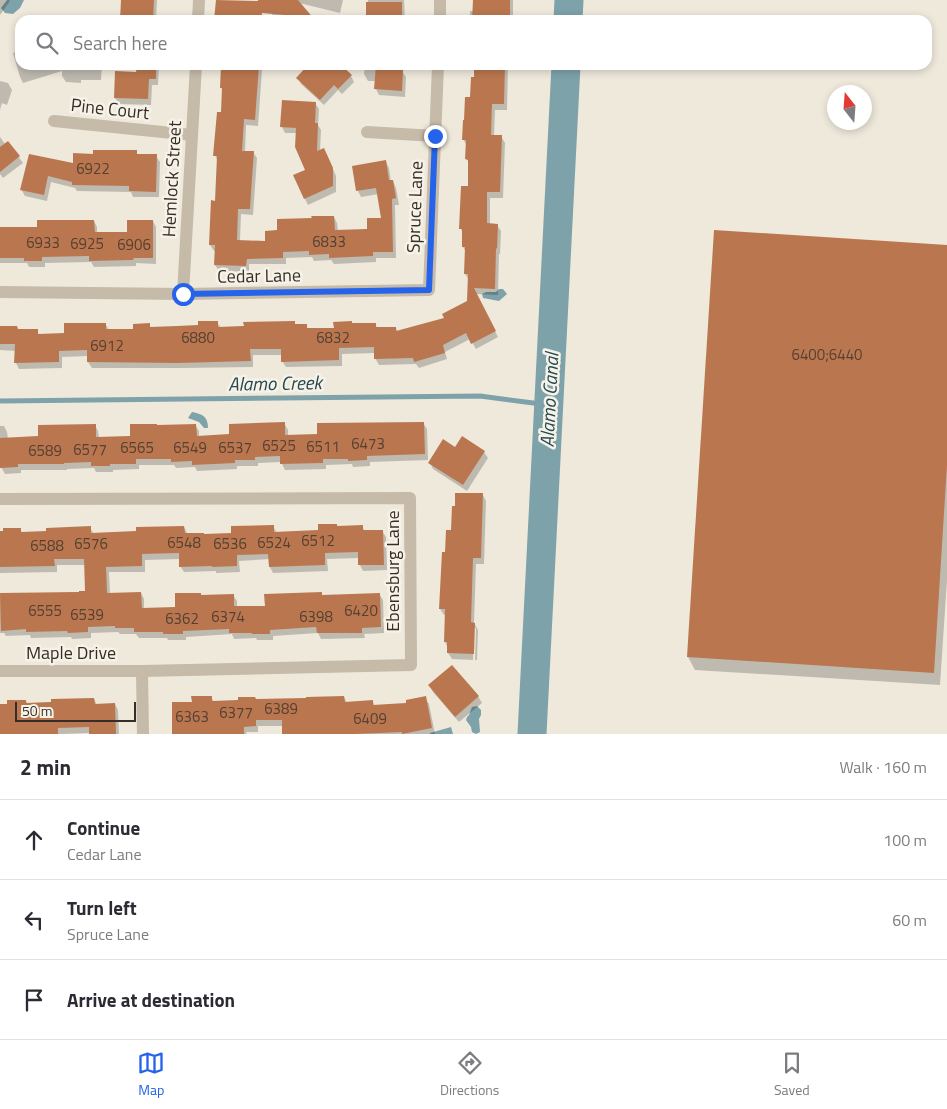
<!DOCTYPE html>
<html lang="en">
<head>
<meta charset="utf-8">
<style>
  :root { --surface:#fff; --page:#f7f7f7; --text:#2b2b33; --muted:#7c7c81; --line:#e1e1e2; --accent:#2563eb }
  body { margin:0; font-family:"Titillium Web",sans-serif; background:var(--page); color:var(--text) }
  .compass { position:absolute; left:827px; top:85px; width:45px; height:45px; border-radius:50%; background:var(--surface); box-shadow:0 2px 8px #0003; rotate:343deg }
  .scale { position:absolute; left:15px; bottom:12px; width:121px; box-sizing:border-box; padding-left:5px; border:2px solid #342d28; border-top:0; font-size:14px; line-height:18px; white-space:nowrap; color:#342d28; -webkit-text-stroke:4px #f7f2e8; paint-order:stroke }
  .stop { position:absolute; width:15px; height:15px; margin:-11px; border:4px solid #2563eb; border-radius:50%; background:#fff }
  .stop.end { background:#2563eb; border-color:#fff; box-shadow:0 1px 5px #0008 }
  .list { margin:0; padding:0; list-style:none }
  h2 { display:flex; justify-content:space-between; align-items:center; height:65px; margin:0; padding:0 20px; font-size:21px }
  h2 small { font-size:16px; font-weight:400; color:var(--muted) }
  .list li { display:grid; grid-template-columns:32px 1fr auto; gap:15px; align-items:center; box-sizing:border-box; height:80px; padding:0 20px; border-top:1px solid var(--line) }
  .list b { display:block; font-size:19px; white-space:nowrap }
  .list p { margin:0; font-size:16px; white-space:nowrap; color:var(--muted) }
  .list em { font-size:16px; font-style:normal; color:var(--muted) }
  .icon { flex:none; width:28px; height:28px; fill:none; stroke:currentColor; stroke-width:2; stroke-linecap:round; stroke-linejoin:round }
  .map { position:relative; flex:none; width:947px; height:734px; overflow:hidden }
  .search { position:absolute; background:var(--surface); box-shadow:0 2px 8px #0003; left:15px; right:15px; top:15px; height:55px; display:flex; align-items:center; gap:12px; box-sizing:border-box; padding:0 18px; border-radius:15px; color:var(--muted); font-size:19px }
  .sheet { height:305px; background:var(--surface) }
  nav { display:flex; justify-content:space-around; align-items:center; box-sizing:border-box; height:70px; border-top:1px solid var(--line); background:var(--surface); font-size:14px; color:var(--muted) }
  nav a { display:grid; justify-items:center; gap:2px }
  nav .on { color:var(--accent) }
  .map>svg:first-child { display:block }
</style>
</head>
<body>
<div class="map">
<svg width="947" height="734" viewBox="0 0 947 734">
  <rect width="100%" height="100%" fill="#efe9dc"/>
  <!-- water -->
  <g fill="#7ea2aa">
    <path d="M7,0H24L20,8L13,14L5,13L1,8Z"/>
    <path d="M499,289H503L507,294L499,301L483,298L482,294L486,292H496Z"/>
    <path d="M192,412C202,414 208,416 208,428H204L199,422L188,418Z"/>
    <path d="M477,706L481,710V715L479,719L480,732L476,734L472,732L471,727L466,720L467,717L469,715L472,707Z"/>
    <path d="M451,727L453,734H430V733Z"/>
  </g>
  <!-- shadow -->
  <g fill="#0003">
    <path d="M0,0H9L10,1L0,15Z"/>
    <path d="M122,0H157L156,20H120V14H122Z"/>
    <path d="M289,0H343L340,13L299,3L313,20H275L272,14Z"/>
    <path d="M368,0H404L405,20H368Z"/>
    <path d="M499,0H513V20H502L500,17V20H470V11H474Z"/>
    <path d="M20,51V65H102L101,80H81V83L66,82L62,76V71L23,83L20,77L13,53Z"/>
    <path d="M138,65H159L158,85H152L151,105L119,104L115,98L116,73H138Z"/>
    <path d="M222,65H259L262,70L258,126L246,125L245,152H253L257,158L253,215L241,214L240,241L267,242L279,232L334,217L337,223L338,231L368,230L382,219L379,194L361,197L358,191L386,162L389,168L391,182L393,181L396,188L399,205H395L396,258H376V262L334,264L331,260L314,261L312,257L286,258V264H249V272L219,271L215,265L216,251H214L210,245L216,202L218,162L215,155L222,114L223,92L221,87Z"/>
    <path d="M310,65H339L351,76L354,82L342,94L338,90L324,105L301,84L298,78Z"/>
    <path d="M365,65H401L400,71H402L406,77L405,97L379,95L376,89V81H368L364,74Z"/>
    <path d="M475,65H508L507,110H495L494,136H501L505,143L503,198H490V225H497L501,231L500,254H499L498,295L476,294L498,337L476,349L470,339L445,352L447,359L419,368L416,364L379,365L375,358V353L342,354V366L286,367L282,361V355H253V367L182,368H92L88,362V356L62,357V368L19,369L16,363V351L0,350V326L19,331H37L39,335H66L106,325L109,330H134L149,324L151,328L199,326L217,322L221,328L294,322L296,326H306L309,330L335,329L352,325L375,324L378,329L396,328L398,332L446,318L469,302V280L465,274L466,252L463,247V233L461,229L469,187V164L467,159V146L463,139L472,99L475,78Z"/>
    <path d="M0,81L8,83L12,90L7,105L2,103L0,110Z"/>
    <path d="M315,103L319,109L318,125L321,130L320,151L327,155L336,176V192L308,205L305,199L306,171L297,133H285L282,127Z"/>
    <path d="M0,137L5,144L8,142L23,163L3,178L0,174Z"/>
    <path d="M136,152L138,155L156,156L160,162L159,197H133L131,192L77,191L75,188L51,182L47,201L25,196L21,189L30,155L74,165L95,155Z"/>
    <path d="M94,221L97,227V233H128L153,221L156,227V264L136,263V266L94,267L91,262L45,263V267H29L27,263H0V228H38Z"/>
    <path d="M947,246V580L940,685L695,670L688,657Z"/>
    <path d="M284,423L288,430V436L318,435L423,423L427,429L428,460L370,462V466L353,467L352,464L326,465V469L285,470L281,462L258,463V466H237V469L197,471L195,467L176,468L174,465H139V469L113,470V472H96L94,468L67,469V470H21V473L5,474L0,465V426H4L7,432L8,439L39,437L95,425L98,431L99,438H131L195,425L199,431V437L230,436Z"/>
    <path d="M455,448L484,452L488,458L467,491L433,469L430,463Z"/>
    <path d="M483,495L486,501L484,564H476L474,623L478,630L477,660H475L476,629L474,626L473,660L452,659L448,653V648L445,642L446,615H444L440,609L446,553L452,532Z"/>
    <path d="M337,525L338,527H362L365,531H382L386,537L387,570L363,571L360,565L359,558L327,559L328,571L273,573L270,567V559L239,561L240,572L216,573V571L184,572L180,566V559L145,560V572H109L110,594L141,593L144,599V609L176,608L201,594L202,596L233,595L237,601V608L266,607L323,596L379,594L383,600L384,633L364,634L365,638L321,639L318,633L273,636V640H257L256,638L234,639L232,634L186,637V640H168L167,638H139L136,634H120L118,632L91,633V638L72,639L71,637L31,638L30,635L6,636L4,633H0V595L87,592L86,565H57V572L0,573V532L20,529L23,534L90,528L94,534L137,532L184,527L187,533L204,535L232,534L273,526L277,533L320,531Z"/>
    <path d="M430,686L478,696L482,703L459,722L433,692Z"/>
    <path d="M211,697L214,702L344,697L347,703L373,702L375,706L408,704L425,698L429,704L435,734H284V726H258V732H246L247,734H174L193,703Z"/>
    <path d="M94,699L97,705L115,704L118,710L119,734H91L90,733L61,734H0V705H8L26,701L28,704Z"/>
  </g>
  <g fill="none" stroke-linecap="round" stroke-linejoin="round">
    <!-- stream -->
    <path stroke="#7ea2aa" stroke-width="5" d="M0,401L480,396L549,405"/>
    <!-- river -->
    <g stroke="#7ea2aa" stroke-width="29">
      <path d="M568,20L569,0"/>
      <path d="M532,734L566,65"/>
    </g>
  </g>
  <!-- building -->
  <g fill="#ba774f">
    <path d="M121,0H154L153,20H120Z"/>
    <path d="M216,0L258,1V0H298L315,20H285V15L262,13L261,20H214Z"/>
    <path d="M473,0H510V15H497V20H472Z"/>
    <rect x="366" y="2" width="36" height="18"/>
    <path d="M137,65H156V79H149L148,99L114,98L115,71L136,72Z"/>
    <path d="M221,65H259L255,120L244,119L242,151H254L252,178L250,209H238L237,240L265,241V231L277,230V219L312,218L311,216H334L335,230L367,229V218H381L376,188L356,191L352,166L386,160L389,180H393L396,198L392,199L393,252H373V256L329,258V254L309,255V251L283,252V258L247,259L246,266L214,265L215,245H209L211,200L215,201L217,156H213L217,112H221L222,88H220Z"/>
    <path d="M308,65H341L352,75L338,89L334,85L320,100L296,78Z"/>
    <path d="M376,65H397V69L403,70L402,91L374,89Z"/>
    <path d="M474,65H505L504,104H492L491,135H502L500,192H487V223L498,224L497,249L496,248L495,289L474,288L496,331L471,344L466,333L443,345L445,353L414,362L413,358L374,359V347L339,348V360L281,362V349H250L251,361L178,363L87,362V350L59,351V362L14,363L15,344H0V326H17L18,329H38V334L64,333V323H106V329H133V324L150,323V327L177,326L198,325V321H218V327L244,326L243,322L295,321V324H307V328H334L333,322L352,321V323H376V327H396V331L444,318L442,314L467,301L468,274H464L465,247H462V229H459L461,186H468V160L465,159L466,140H462L463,120H464L465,97H470L471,77H474Z"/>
    <path d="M282,100L316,102L315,123H318L317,151L324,148L333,168V186L304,199L293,175L305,170L295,147L296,128L280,127Z"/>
    <path d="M8,141L20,156L0,172V147Z"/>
    <path d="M93,150H137V154H157L156,192L129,191V186L72,185V182L48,176L44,195L20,190L29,154L73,163V153L93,154Z"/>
    <path d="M37,220H94L95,232H127V220H153V258H134L133,260L89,261V256L42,257V261H24V258H0V227H37Z"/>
    <path d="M714,230L947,245V465L934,673L687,657Z"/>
    <path d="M285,422V435L317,434V423L424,422L425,454L367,456V460L348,461V459H323V463L280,464V456L255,457V460H235V463L192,465V461L171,462V459H136V464H110V466H91V462L64,463V464H18V467L0,468V438L38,436V425L96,424V437L130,436V424H157V425L196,424L197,436L229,434V424Z"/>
    <path d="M462,436L485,451L463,485L428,463L443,439L455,447Z"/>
    <path d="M455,493H483L481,558H473L471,622L475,623L474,654L447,653V642H444L445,609H439L442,552H445L446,530H451L452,506H455Z"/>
    <path d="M318,524H337V526L363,525V530H383L384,565H358V552L325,553V565L269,567L268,554L237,555V566L212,567V566L179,567V553L142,554V566L106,567L107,593L141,592L142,608L175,607V593H201V595L234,594V606H265L264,594L322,592V595L380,593L381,627L362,628V633H317L316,627L270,630V634H252V633H229V629L183,631V634H163V632H134V628H115V626L88,627V632L68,633L67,631L26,632V629L1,631L0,593L79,592V591H85L84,559H54L55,566L0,567V531H3V528H21V532L46,531V528L91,526V533L136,531V527L184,526L185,533H204V534L231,533V526L274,525V532L318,530Z"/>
    <path d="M452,665L479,696L455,717L428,685Z"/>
    <path d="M191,696H212V701L238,700V697H255L256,699L306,698V697L344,696L345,702L373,700V705L406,703V700L426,696L432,728L402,734V732L355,734H282V720H256V726L244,727V734H172V702H192Z"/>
    <path d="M94,698L95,704L115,703L116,734H89V727L58,728V734H0V704H7V700H26V703L51,702V699Z"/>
  </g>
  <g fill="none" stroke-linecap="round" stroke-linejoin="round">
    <!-- street -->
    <g stroke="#c6baa9" stroke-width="12">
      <path d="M198,20L199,0"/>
      <path d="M440,20V0"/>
      <path d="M54,121L192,135"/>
      <path d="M367,132L435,136"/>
      <path d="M0,292L183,294L429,290L438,65"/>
      <path d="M183,294L196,65"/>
      <path d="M0,499L410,498L411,665L142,671H0"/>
      <path d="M142,671L143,734"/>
    </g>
  </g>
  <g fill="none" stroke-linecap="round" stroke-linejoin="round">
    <!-- route -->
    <path stroke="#2563eb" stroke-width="6" d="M183,294L429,290L435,136"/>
  </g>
  <g text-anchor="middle" stroke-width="5" stroke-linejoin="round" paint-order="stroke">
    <!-- number labels -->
    <g font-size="15" fill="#564032">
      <text x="93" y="174">6922</text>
      <text x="329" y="247">6833</text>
      <text x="43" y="248">6933</text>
      <text x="87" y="249">6925</text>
      <text x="134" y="250">6906</text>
      <text x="198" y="343">6880</text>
      <text x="333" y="343">6832</text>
      <text x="107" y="351">6912</text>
      <text x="827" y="360">6400;6440</text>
      <text x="368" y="449">6473</text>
      <text x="279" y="451">6525</text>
      <text x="323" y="452">6511</text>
      <text x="137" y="453">6565</text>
      <text x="190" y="453">6549</text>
      <text x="235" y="453">6537</text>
      <text x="90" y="455">6577</text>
      <text x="45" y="456">6589</text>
      <text x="318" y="546">6512</text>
      <text x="184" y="548">6548</text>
      <text x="274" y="548">6524</text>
      <text x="91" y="549">6576</text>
      <text x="230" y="549">6536</text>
      <text x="47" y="551">6588</text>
      <text x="45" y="616">6555</text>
      <text x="361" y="616">6420</text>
      <text x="87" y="620">6539</text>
      <text x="228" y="622">6374</text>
      <text x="316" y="622">6398</text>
      <text x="182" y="624">6362</text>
      <text x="281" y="714">6389</text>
      <text x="236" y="718">6377</text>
      <text x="192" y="722">6363</text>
      <text x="370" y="724">6409</text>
    </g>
    <!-- street labels -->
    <g font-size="18" fill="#342d28" stroke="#f7f2e8">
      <text transform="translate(110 109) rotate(6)" y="6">Pine Court</text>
      <text transform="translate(172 179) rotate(-87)" y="6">Hemlock Street</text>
      <text transform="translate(415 207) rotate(-88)" y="6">Spruce Lane</text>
      <text transform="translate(259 276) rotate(-1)" y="6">Cedar Lane</text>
      <text transform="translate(393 571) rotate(-90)" y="6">Ebensburg Lane</text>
      <text x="71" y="659">Maple Drive</text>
    </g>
    <!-- water labels -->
    <g font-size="19" font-style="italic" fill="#224851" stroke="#f7f2e8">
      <text transform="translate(275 383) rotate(-1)" y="7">Alamo Creek</text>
      <text transform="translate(549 400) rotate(-87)" y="7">Alamo Canal</text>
    </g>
  </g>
</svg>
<svg class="compass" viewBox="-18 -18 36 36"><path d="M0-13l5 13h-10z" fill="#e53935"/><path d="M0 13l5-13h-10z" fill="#7c7c81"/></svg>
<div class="scale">50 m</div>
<div class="stop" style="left:183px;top:294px"></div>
<div class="stop end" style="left:435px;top:136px"></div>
<div class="search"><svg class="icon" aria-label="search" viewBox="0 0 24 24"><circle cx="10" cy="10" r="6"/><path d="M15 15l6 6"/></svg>Search here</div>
</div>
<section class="sheet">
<h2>2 min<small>Walk · 160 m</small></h2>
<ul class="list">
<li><svg class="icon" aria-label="ahead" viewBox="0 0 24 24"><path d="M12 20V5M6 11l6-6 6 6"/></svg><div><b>Continue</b><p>Cedar Lane</p></div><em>100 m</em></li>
<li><svg class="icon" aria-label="left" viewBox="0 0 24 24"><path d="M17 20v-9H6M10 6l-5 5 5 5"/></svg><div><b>Turn left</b><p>Spruce Lane</p></div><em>60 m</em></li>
<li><svg class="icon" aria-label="arrive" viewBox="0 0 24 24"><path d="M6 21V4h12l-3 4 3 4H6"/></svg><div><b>Arrive at destination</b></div></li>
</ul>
</section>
<nav>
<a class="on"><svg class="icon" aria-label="map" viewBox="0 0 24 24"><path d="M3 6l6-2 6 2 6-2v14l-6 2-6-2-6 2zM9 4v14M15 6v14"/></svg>Map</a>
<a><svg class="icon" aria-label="directions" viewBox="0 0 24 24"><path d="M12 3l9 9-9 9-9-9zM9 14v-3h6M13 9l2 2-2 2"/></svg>Directions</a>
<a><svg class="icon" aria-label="saved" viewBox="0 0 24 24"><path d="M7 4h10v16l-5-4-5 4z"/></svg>Saved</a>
</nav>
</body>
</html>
